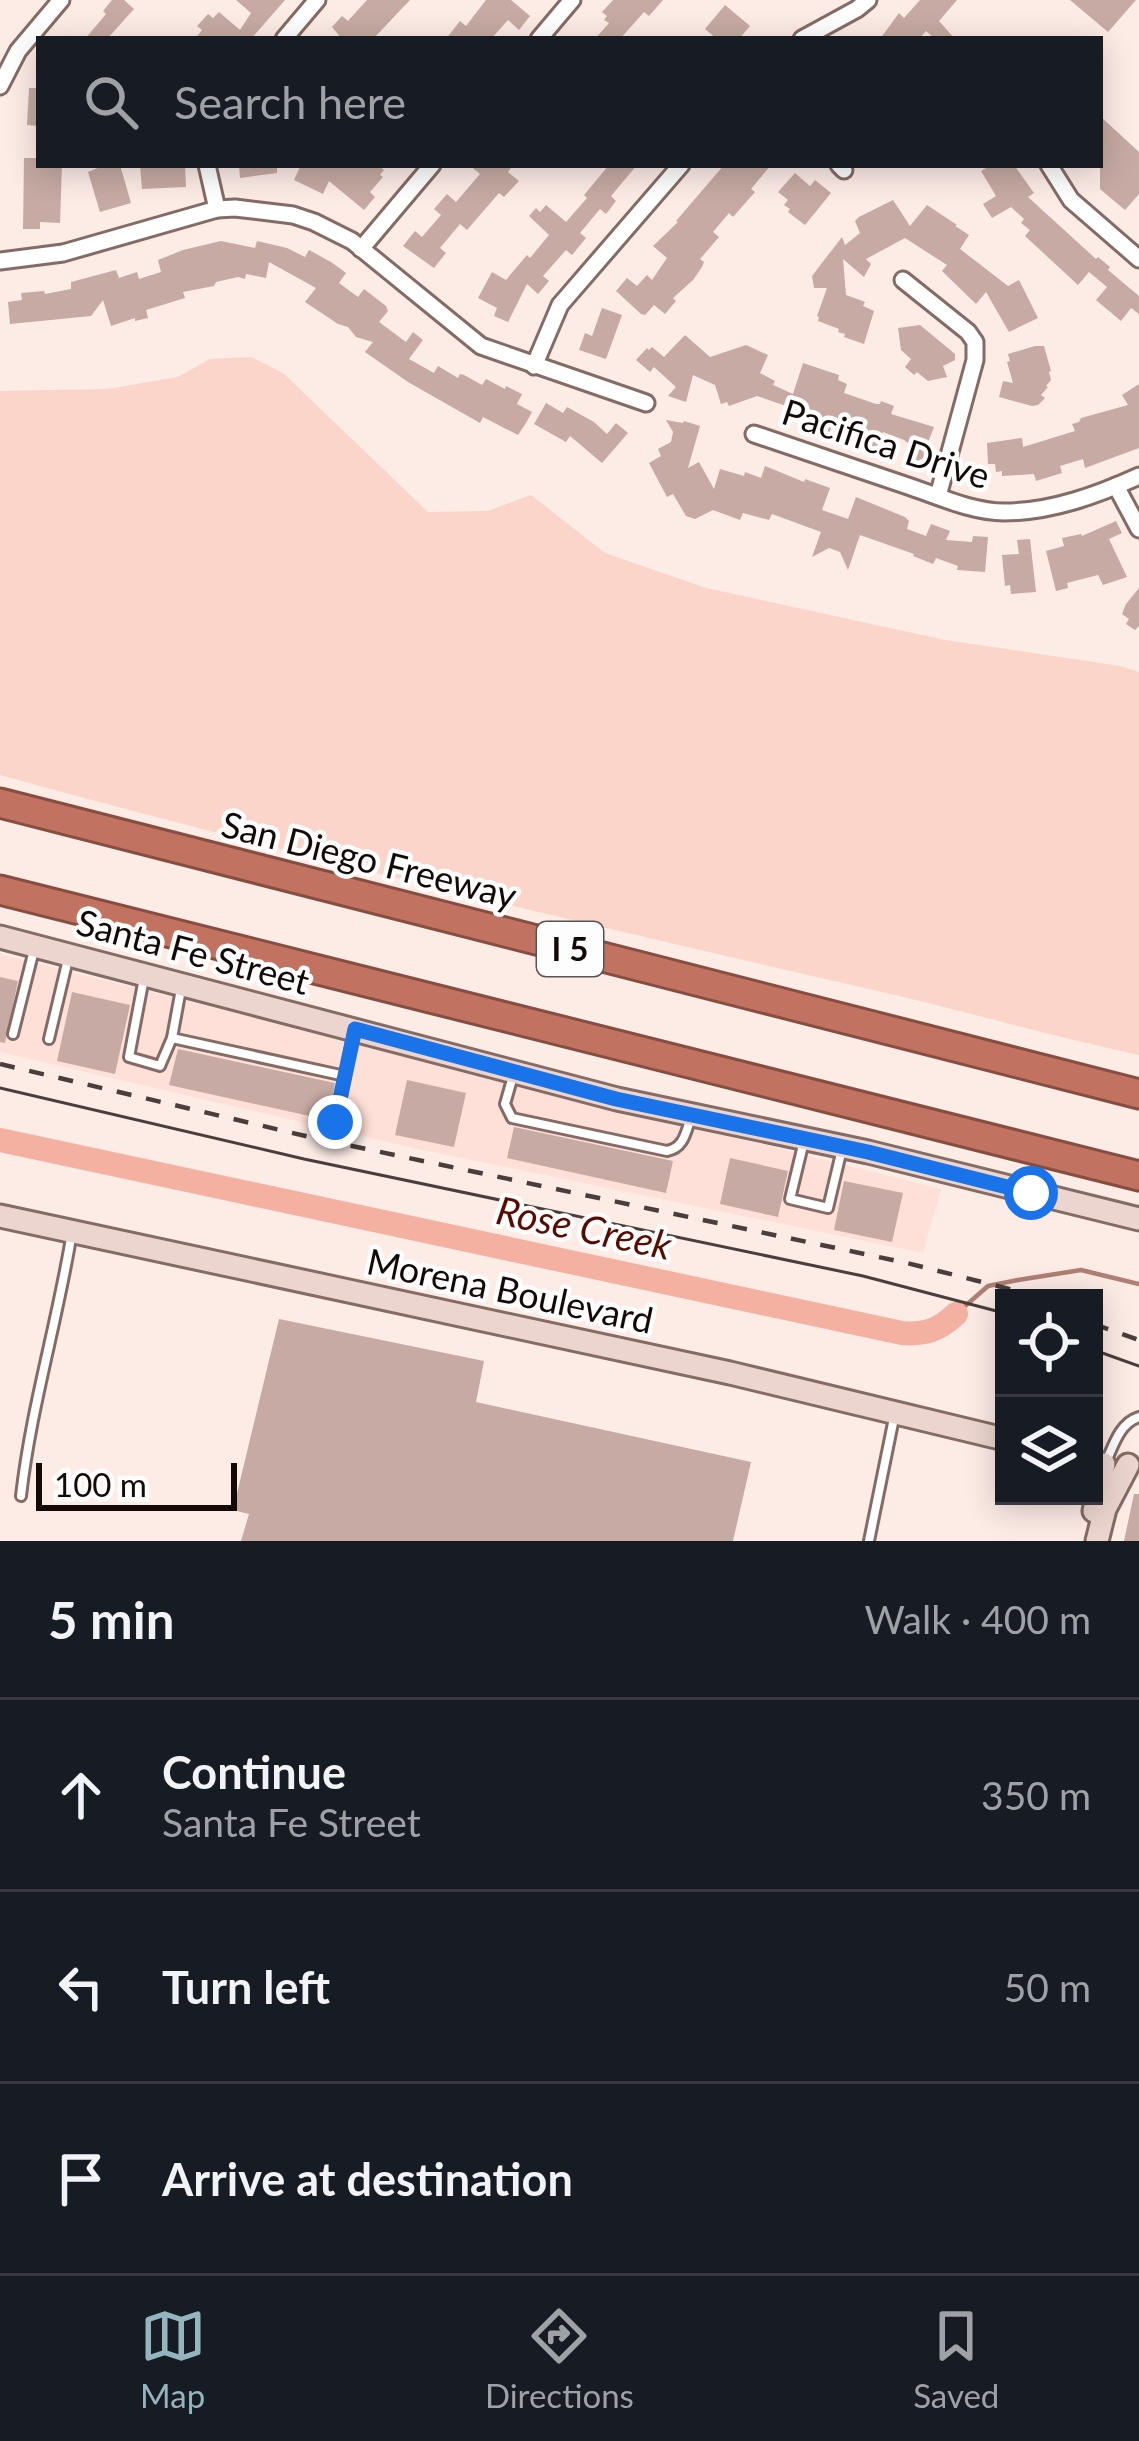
<!DOCTYPE html>
<html lang="en">
<head>
<meta charset="utf-8">
<style>
  :root { --surface:#171b24; --page:#20242c; --text:#f1f3f6; --muted:#9ea1a6; --line:#363941; --accent:#95b5be }
  body { margin:0; font-family:Lato,sans-serif; background:var(--page); color:var(--text) }
  .controls { position:absolute; right:36px; bottom:36px; display:grid; overflow:hidden; border-radius:0px; box-shadow:0 6px 30px #0003 }
  .controls button { width:108px; height:108px; display:grid; place-items:center; padding:0; border:0; border-bottom:3px solid var(--line); background:var(--surface); color:var(--text); font:60px sans-serif }
  .scale { position:absolute; left:36px; bottom:30px; width:201px; box-sizing:border-box; padding-left:12px; border:6px solid #130a08; border-top:0; font-size:33px; line-height:42px; white-space:nowrap; color:#130a08; -webkit-text-stroke:9px #fdfdfd; paint-order:stroke }
  .stop { position:absolute; width:36px; height:36px; margin:-27px; border:9px solid #1a73e8; border-radius:50%; background:#fff }
  .stop.end { background:#1a73e8; border-color:#fff; box-shadow:0 3px 12px #0008 }
  .list { margin:0; padding:0; list-style:none }
  h2 { display:flex; justify-content:space-between; align-items:center; height:156px; margin:0; padding:0 48px; font-size:51px }
  h2 small { font-size:39px; font-weight:400; color:var(--muted) }
  .list li { display:grid; grid-template-columns:78px 1fr auto; gap:36px; align-items:center; box-sizing:border-box; height:192px; padding:0 48px; border-top:3px solid var(--line) }
  .list b { display:block; font-size:45px; white-space:nowrap }
  .list p { margin:0; font-size:39px; white-space:nowrap; color:var(--muted) }
  .list em { font-size:39px; font-style:normal; color:var(--muted) }
  .icon { flex:none; width:66px; height:66px; fill:none; stroke:currentColor; stroke-width:2; stroke-linecap:round; stroke-linejoin:round }
  .map { position:relative; flex:none; width:1139px; height:1541px; overflow:hidden }
  .search { position:absolute; background:var(--surface); box-shadow:0 6px 30px #0003; left:36px; right:36px; top:36px; height:132px; display:flex; align-items:center; gap:30px; box-sizing:border-box; padding:0 42px; border-radius:0px; color:var(--muted); font-size:45px }
  .sheet { height:732px; background:var(--surface) }
  nav { display:flex; justify-content:space-around; align-items:center; box-sizing:border-box; height:168px; border-top:3px solid var(--line); background:var(--surface); font-size:33px; color:var(--muted) }
  nav a { display:grid; justify-items:center; gap:6px }
  nav .on { color:var(--accent) }
  .map>svg:first-child { display:block }
</style>
</head>
<body>
<div class="map">
<svg width="1139" height="1541" viewBox="0 0 1139 1541">
  <rect width="100%" height="100%" fill="#fdebe6"/>
  <!-- built -->
  <path fill="#ffe0d8" d="M0,954L941,1189L923,1253L418,1149L0,1052Z"/>
  <!-- green -->
  <path fill="#fbd4ca" d="M251,357L283,373L428,512L488,511L531,495L605,553L706,588L945,640L1120,666L1139,672V1055C1047,1035 957,1009 865,988C576,922 286,854 0,775V391L108,389L178,377L210,359Z"/>
  <g fill="none" stroke-linecap="round" stroke-linejoin="round">
    <!-- stream -->
    <path stroke="#b07f73" stroke-width="4.5" d="M956,1314L988,1286L1018,1280L1081,1270L1139,1284"/>
    <!-- river -->
    <path stroke="#f4b1a1" stroke-width="24" d="M0,1140L902,1333C925,1335 939,1330 956,1314"/>
  </g>
  <!-- building -->
  <g fill="#c6aaa3">
    <path d="M112,0H124L134,9L107,39H85L106,14L103,11Z"/>
    <path d="M236,0H285L251,39H195L202,30L197,26L208,14L213,18L219,12L240,30L251,13Z"/>
    <path d="M367,0H410L373,39H342L332,27L342,16L348,21Z"/>
    <path d="M486,0H511L530,16L519,30L508,20L491,39H446L460,21L466,26Z"/>
    <path d="M613,0H663L649,16L644,12L620,39H595L609,23L604,20L607,16L602,12Z"/>
    <path d="M920,0H957L939,21L955,39H935L926,31L919,39H880L899,13L904,18Z"/>
    <path d="M1070,0H1136L1108,32Z"/>
    <path d="M725,5L750,26L739,39H717L705,29Z"/>
    <path d="M29,88H39V126L27,125Z"/>
    <path d="M1100,116L1139,152V194L1125,210L1100,189Z"/>
    <path d="M24,158H39V165H62L60,223L40,222V229H23Z"/>
    <path d="M105,165H120L131,203L100,212L88,172Z"/>
    <path d="M140,165H185L186,187L142,189Z"/>
    <path d="M239,165H277V173L240,178Z"/>
    <path d="M301,165H378L384,170L380,175L383,177L370,192L375,197L364,210L329,181L323,194L294,180Z"/>
    <path d="M469,165H513L508,172L519,181L504,197L499,193L467,230L460,224L440,248L446,253L434,268L403,246L415,231L422,237L441,215L434,209L447,194L456,202L480,174Z"/>
    <path d="M609,165H637L611,196L616,201L606,214L600,209L580,233L586,238L572,255L566,250L543,276L549,281L538,294L527,284L508,322L494,316L497,308L478,298L492,272L506,280L527,255L530,258L549,235L529,216L536,208L540,212L546,205L566,222L587,198L584,195Z"/>
    <path d="M724,165H771L751,189L755,192L733,217L729,213L713,232L719,237L700,259L704,262L702,267L693,280L673,298L676,301L665,314L654,305L645,315L641,314L616,291L627,278L637,286L647,275L652,280L667,258L653,246L678,222L676,221Z"/>
    <path d="M991,165H1014L1034,193L1028,197L1096,259L1098,257L1110,267L1108,270L1139,296V314L1131,308L1121,321L1096,300L1107,287L1089,272L1078,285L1025,236L1030,230L1021,223L1024,219L1011,207L992,218L983,204L996,196L981,171Z"/>
    <path d="M795,173L810,186L815,180L831,193L805,225L788,212L790,209L784,205L788,200L778,192Z"/>
    <path d="M893,200L910,226L927,205L957,225L955,226L969,235L960,249L1008,286L1019,280L1038,318L1009,332L986,292L976,304L942,271L947,265L905,238L866,259L871,264L864,277L843,259L846,295L865,302L863,306L874,311L864,344L844,337L845,334L838,332L839,329L818,321L819,317L817,316L827,288H814L812,276L842,237L845,245L860,233L855,221L859,217Z"/>
    <path d="M221,241L255,248L257,241L287,248L305,257L309,250L331,262L346,273L339,283L358,297L364,289L386,306L388,311L379,322L406,342L413,332L423,340L409,359L434,373L438,366L458,378L460,374L464,375L482,385L486,379L505,389L506,386L522,394L517,404L532,412L526,423L518,435L483,417L480,423L408,382L365,352L373,342L356,337L348,327L338,324L305,302L316,288L269,262L266,278L246,274L245,279L238,277L216,282L214,286L183,292L185,298L146,310L148,318L135,321V318L111,326L103,300L91,316L10,324L8,302L22,300L21,293L44,291L45,294L71,289V282L116,270L119,278L137,272L139,279L161,272L158,260L183,250Z"/>
    <path d="M602,308L622,315L606,359L579,350L585,333L592,336Z"/>
    <path d="M920,325L955,354V360L943,366L947,377L928,381L917,372L914,375L905,367L911,359L901,350L898,328Z"/>
    <path d="M685,335L710,357L746,345L768,355L760,373L775,381L773,385L793,394L803,363L839,375L838,380L847,384L844,393L876,404H880L881,401L894,406L891,414L934,427L927,445L932,447L927,462L920,459L918,464L904,459L909,444L904,440L883,432L876,450L863,446L868,430L835,419L829,433L812,426L816,416L757,396L729,406L727,402L721,404L715,385L693,375L686,402L668,396L676,387L654,367L650,372L636,360L647,348L649,350L652,347L664,357Z"/>
    <path d="M1035,346H1044L1051,371L1049,372L1051,380L1046,386L1048,387L1041,395L1045,398L1038,405L1032,406L999,397L1003,381L1013,383L1007,362L1010,361L1008,354Z"/>
    <path d="M1139,384V448L1085,468L1083,459L1060,466L1062,473L1036,481L1034,474L1002,476V471L996,472L995,464H988L987,443L1022,438L1023,447L1075,431L1072,424L1079,422L1081,418L1128,405L1122,395Z"/>
    <path d="M546,403L563,413L567,407L594,422L607,434L616,423L628,433L602,463L570,436L566,442L534,424Z"/>
    <path d="M666,420L683,423L684,421L700,426L688,468L699,462L714,489L720,469L744,476L745,472L761,478L765,466L804,482L805,479L830,488L822,510L848,519L856,497L905,517L909,521L907,529L926,536L931,524L950,531L946,540L972,542L973,536L988,537L985,572L957,570L958,566L936,558L933,564L913,556L914,554L860,535L848,570L840,552L829,548L812,557L821,532L772,514L769,520L743,513L740,520L713,510L695,519L686,516L673,494L667,497L649,463L661,456L658,449L671,442L673,432Z"/>
    <path d="M1116,521L1122,533L1109,539L1127,577L1103,585L1098,575L1067,583L1068,588L1056,591L1046,551L1064,546L1062,538L1081,534L1082,536Z"/>
    <path d="M1030,539L1036,592L1011,594L1010,585L1005,586L1002,555L1019,554L1017,540Z"/>
    <path d="M1139,588V626L1135,630L1126,624L1129,619L1122,614L1126,604Z"/>
    <path d="M0,977L18,981L5,1043L0,1042Z"/>
    <path d="M72,992L130,1005L115,1074L57,1061Z"/>
    <path d="M178,1049L335,1083L328,1120L169,1085Z"/>
    <path d="M407,1080L466,1093L454,1147L395,1135Z"/>
    <path d="M514,1127L673,1161L666,1193L507,1158Z"/>
    <path d="M730,1158L788,1171L778,1217L720,1204Z"/>
    <path d="M844,1181L903,1193L892,1242L834,1230Z"/>
    <path d="M279,1319L484,1361L476,1402L751,1462L733,1541H241L249,1514L233,1510Z"/>
    <path d="M1134,1494H1139V1541H1124Z"/>
  </g>
  <g fill="none" stroke-linecap="round" stroke-linejoin="round">
    <defs>
      <g id="lane">
        <path d="M144,978L129,1057L160,1066L172,1038"/>
        <path d="M181,989L172,1038L345,1076"/>
        <path d="M13,1034L35,946"/>
        <path d="M49,1039L69,955"/>
        <path d="M513,1076L505,1104L512,1118L667,1151C684,1148 686,1132 691,1117"/>
        <path d="M336,1122L354,1031"/>
        <path d="M804,1141L790,1199L828,1208L842,1149"/>
        <path d="M1106,1462C1114,1444 1120,1423 1139,1417"/>
        <path d="M21,1496C31,1407 58,1320 72,1232"/>
        <path d="M869,1541L895,1413"/>
      </g>
      <g id="street">
        <path d="M284,39L317,0"/>
        <path d="M539,39L572,0"/>
        <path d="M802,39L857,9L868,0"/>
        <path d="M0,86L18,51L61,0"/>
        <path d="M207,165L217,209"/>
        <path d="M839,165L844,170"/>
        <path d="M1049,165L1071,200L1139,259"/>
        <path d="M361,249L432,165"/>
        <path d="M0,261L63,253L217,209L235,208L293,215L314,222L352,241L481,346L646,403"/>
        <path d="M903,280L968,332L975,342V360L938,496"/>
        <path d="M534,366L560,305L681,165"/>
        <path d="M754,434C804,451 855,468 905,485C936,495 971,512 1004,512C1051,512 1097,495 1139,476"/>
        <path d="M1116,486L1139,529"/>
      </g>
      <g id="secondary">
        <path d="M0,937L617,1099L868,1152L1139,1219"/>
        <path d="M0,1216L730,1373L1004,1439"/>
        <path d="M1094,1511L1104,1464"/>
        <path d="M1097,1541L1105,1509L1128,1465"/>
      </g>
      <g id="highway">
        <path d="M0,803L1139,1094"/>
        <path d="M0,890L1139,1176"/>
      </g>
    </defs>
    <!-- lane casing -->
    <use href="#lane" stroke="#856b65" stroke-width="14"/>
    <!-- street casing -->
    <use href="#street" stroke="#856b65" stroke-width="21"/>
    <!-- secondary casing -->
    <use href="#secondary" stroke="#856b65" stroke-width="27"/>
    <!-- highway casing -->
    <use href="#highway" stroke="#854e41" stroke-width="33"/>
    <!-- lane -->
    <use href="#lane" stroke="#fff" stroke-width="8"/>
    <!-- street -->
    <use href="#street" stroke="#fff" stroke-width="15"/>
    <!-- secondary -->
    <use href="#secondary" stroke="#edd5cf" stroke-width="21"/>
    <!-- highway -->
    <use href="#highway" stroke="#c27260" stroke-width="27"/>
    <!-- tram -->
    <g stroke="#493e3c" stroke-width="3">
      <path d="M0,1088L304,1159L863,1276L1004,1313"/>
      <path d="M1094,1350L1139,1366"/>
    </g>
    <!-- rail -->
    <g stroke="#493e3c" stroke-width="4.5" stroke-dasharray="15 15" stroke-linecap="butt">
      <path d="M0,1064L314,1138L907,1263L1045,1298"/>
      <path d="M1094,1324L1139,1340"/>
    </g>
  </g>
  <g fill="none" stroke-linecap="round" stroke-linejoin="round">
    <!-- route -->
    <path stroke="#1a73e8" stroke-width="15" d="M335,1122L355,1029L616,1099L868,1152L1031,1193"/>
  </g>
  <g text-anchor="middle" stroke-width="9" stroke-linejoin="round" paint-order="stroke">
    <!-- shield labels -->
    <rect fill="#fdfdfd" stroke="#595352" stroke-width="3" x="537" y="922" width="66" height="54" rx="9"/>
    <g font-size="33" font-weight="bold" fill="#130a08">
      <text x="570" y="961">I 5</text>
    </g>
    <!-- street labels -->
    <g font-size="36" fill="#130a08" stroke="#fdfdfd">
      <text transform="translate(886 444) rotate(18)" y="13">Pacifica Drive</text>
      <text transform="translate(369 860) rotate(14)" y="13">San Diego Freeway</text>
      <text transform="translate(193 952) rotate(15)" y="13">Santa Fe Street</text>
      <text transform="translate(510 1291) rotate(12)" y="13">Morena Boulevard</text>
    </g>
    <!-- water labels -->
    <g font-size="39" font-style="italic" fill="#590b00" stroke="#fdfdfd">
      <text transform="translate(584 1228) rotate(12)" y="14">Rose Creek</text>
    </g>
  </g>
</svg>
<div class="controls">
<button><svg class="icon" aria-label="locate" viewBox="0 0 24 24"><circle cx="12" cy="12" r="6"/><path d="M12 2v4M12 18v4M2 12h4M18 12h4"/></svg></button>
<button><svg class="icon" aria-label="layers" viewBox="0 0 24 24"><path d="M12 4l9 5-9 5-9-5zM3 14l9 5 9-5"/></svg></button>
</div>
<div class="scale">100 m</div>
<div class="stop" style="left:1031px;top:1193px"></div>
<div class="stop end" style="left:335px;top:1122px"></div>
<div class="search"><svg class="icon" aria-label="search" viewBox="0 0 24 24"><circle cx="10" cy="10" r="6"/><path d="M15 15l6 6"/></svg>Search here</div>
</div>
<section class="sheet">
<h2>5 min<small>Walk · 400 m</small></h2>
<ul class="list">
<li><svg class="icon" aria-label="ahead" viewBox="0 0 24 24"><path d="M12 20V5M6 11l6-6 6 6"/></svg><div><b>Continue</b><p>Santa Fe Street</p></div><em>350 m</em></li>
<li><svg class="icon" aria-label="left" viewBox="0 0 24 24"><path d="M17 20v-9H6M10 6l-5 5 5 5"/></svg><div><b>Turn left</b></div><em>50 m</em></li>
<li><svg class="icon" aria-label="arrive" viewBox="0 0 24 24"><path d="M6 21V4h12l-3 4 3 4H6"/></svg><div><b>Arrive at destination</b></div></li>
</ul>
</section>
<nav>
<a class="on"><svg class="icon" aria-label="map" viewBox="0 0 24 24"><path d="M3 6l6-2 6 2 6-2v14l-6 2-6-2-6 2zM9 4v14M15 6v14"/></svg>Map</a>
<a><svg class="icon" aria-label="directions" viewBox="0 0 24 24"><path d="M12 3l9 9-9 9-9-9zM9 14v-3h6M13 9l2 2-2 2"/></svg>Directions</a>
<a><svg class="icon" aria-label="saved" viewBox="0 0 24 24"><path d="M7 4h10v16l-5-4-5 4z"/></svg>Saved</a>
</nav>
</body>
</html>
